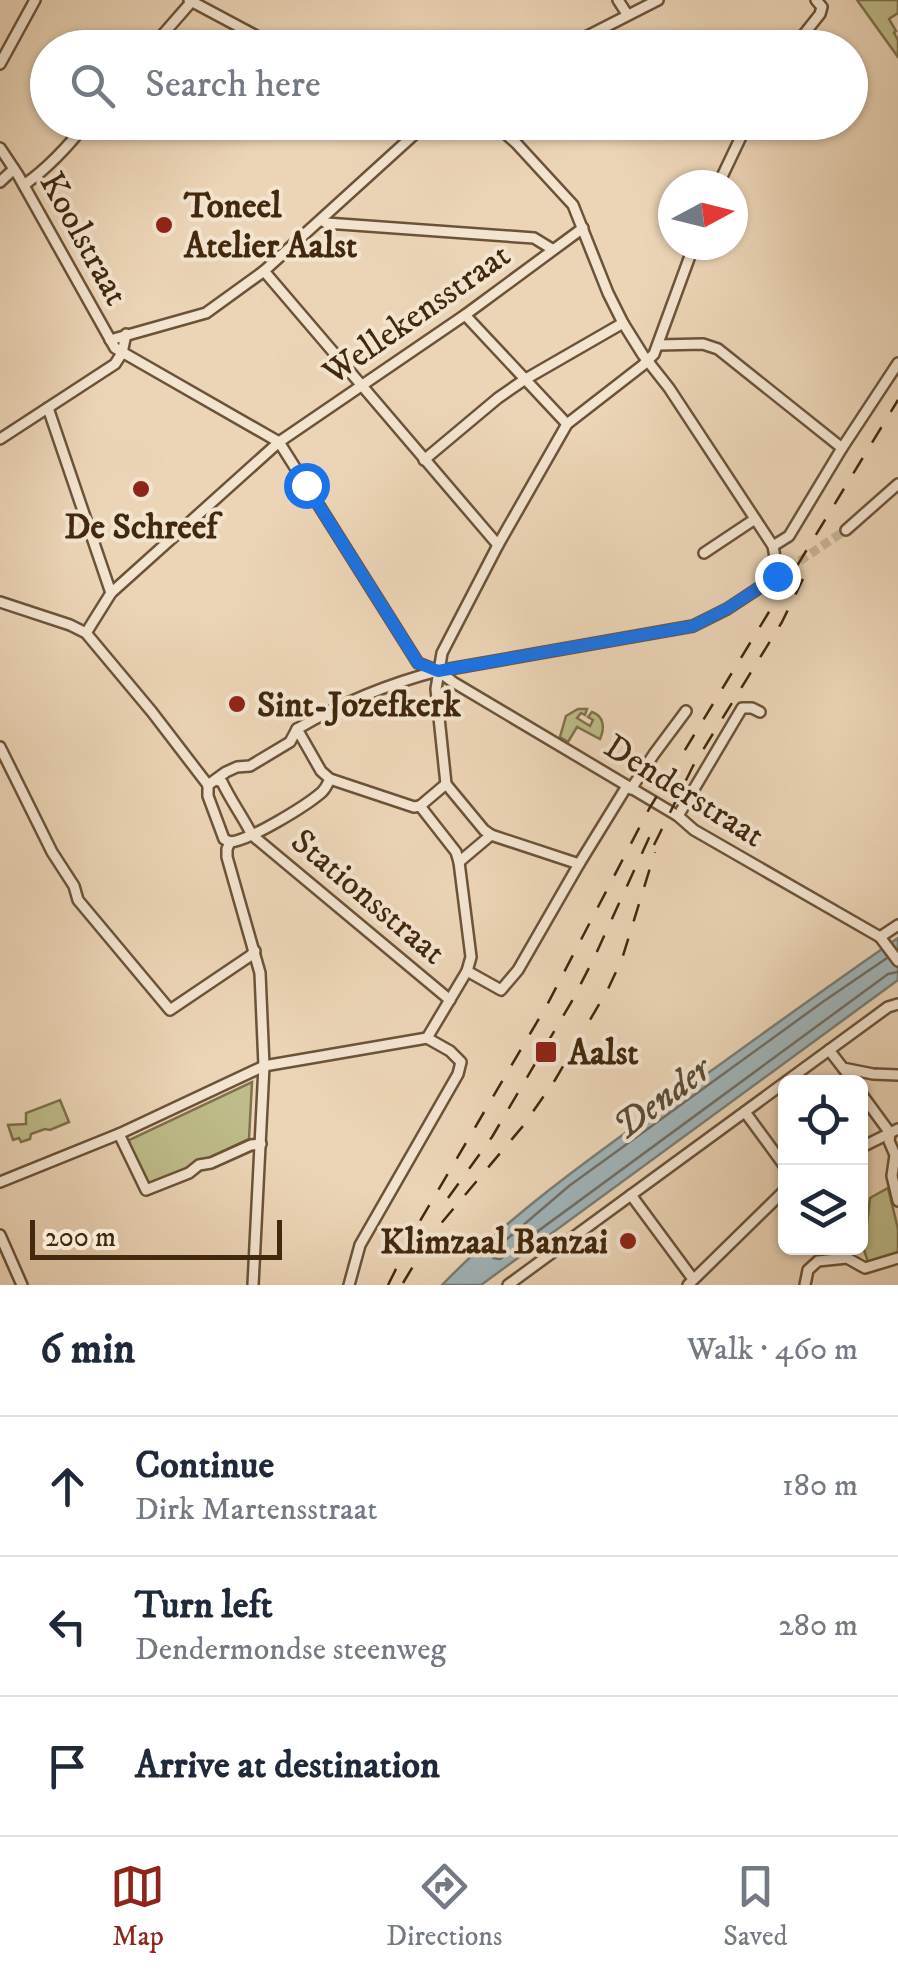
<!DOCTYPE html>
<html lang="en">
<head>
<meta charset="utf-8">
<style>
  :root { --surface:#fff; --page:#f6f6f7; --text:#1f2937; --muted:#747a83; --line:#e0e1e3; --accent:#8f2418 }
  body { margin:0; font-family:"IM FELL DW Pica",serif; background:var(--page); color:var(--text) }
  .controls { position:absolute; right:30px; bottom:30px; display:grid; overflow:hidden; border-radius:15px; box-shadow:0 2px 8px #0004 }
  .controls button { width:90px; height:90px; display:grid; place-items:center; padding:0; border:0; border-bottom:2px solid var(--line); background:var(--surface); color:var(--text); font:50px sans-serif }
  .compass { position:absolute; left:658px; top:170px; width:90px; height:90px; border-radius:50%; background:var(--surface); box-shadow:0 2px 8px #0004; rotate:83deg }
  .scale { position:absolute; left:30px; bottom:25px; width:252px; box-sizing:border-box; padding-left:10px; border:5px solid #42280d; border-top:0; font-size:28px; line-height:35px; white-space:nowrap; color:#42280d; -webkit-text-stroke:8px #f3e4d0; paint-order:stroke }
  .stop { position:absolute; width:30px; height:30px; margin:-22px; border:8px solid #1a73e8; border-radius:50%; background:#fff }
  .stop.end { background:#1a73e8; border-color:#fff; box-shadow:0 2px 10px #0008 }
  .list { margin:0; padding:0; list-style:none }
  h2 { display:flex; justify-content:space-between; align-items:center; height:130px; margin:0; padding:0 40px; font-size:42px }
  h2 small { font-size:32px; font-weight:400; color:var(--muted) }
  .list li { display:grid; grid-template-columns:65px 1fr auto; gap:30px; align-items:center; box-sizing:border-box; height:140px; padding:0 40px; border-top:2px solid var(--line) }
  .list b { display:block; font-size:38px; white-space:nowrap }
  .list p { margin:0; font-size:32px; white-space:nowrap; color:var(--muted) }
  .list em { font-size:32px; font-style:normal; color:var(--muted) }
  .icon { flex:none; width:55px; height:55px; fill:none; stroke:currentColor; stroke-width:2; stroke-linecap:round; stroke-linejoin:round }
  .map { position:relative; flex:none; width:898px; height:1285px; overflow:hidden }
  .search { position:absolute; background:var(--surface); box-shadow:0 2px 8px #0004; left:30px; right:30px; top:30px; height:110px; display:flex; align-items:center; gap:25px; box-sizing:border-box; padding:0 35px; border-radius:55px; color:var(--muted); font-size:38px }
  .sheet { height:550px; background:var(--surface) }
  nav { display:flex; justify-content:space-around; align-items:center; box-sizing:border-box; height:140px; border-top:2px solid var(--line); background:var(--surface); font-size:28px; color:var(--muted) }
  nav a { display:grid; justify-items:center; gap:5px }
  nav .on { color:var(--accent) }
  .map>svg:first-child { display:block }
</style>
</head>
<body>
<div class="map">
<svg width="898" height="1285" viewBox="0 0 898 1285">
  <rect width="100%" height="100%" fill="#ecd5b7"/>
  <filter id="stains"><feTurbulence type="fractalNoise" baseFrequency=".002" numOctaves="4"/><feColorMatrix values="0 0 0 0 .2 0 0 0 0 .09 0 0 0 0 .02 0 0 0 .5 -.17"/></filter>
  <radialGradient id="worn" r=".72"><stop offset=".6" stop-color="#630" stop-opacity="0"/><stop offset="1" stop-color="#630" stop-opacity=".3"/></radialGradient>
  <!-- green -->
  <g fill="#bebc8a" stroke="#80724c" stroke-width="2.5">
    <path d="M857,0H898V13L889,19L896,31L894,33L898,40V57Z"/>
    <path d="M578,709H587L585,715L581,713L577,718L590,726L593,720L588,717L592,712C604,716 605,728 600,739L577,727L568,742L560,737L566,716Z"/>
    <path d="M252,1082L249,1139L148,1187L127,1141Z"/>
    <path d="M60,1100L69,1122L50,1130L45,1129L31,1134L30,1139L21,1142L19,1138L13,1140L8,1125L26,1124V1113Z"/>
    <path d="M888,1188L898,1229V1253L890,1258L869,1265L864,1250L870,1198Z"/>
  </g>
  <!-- water -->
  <path fill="#a0b5bb" stroke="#7a7d75" stroke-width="2.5" d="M898,938V980L481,1285H442C508,1217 585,1162 661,1107C740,1050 818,993 898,938Z"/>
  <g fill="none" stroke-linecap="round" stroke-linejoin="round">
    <!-- shore -->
    <path stroke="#716e64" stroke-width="2.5" d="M887,958L824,1001L569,1186L493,1251V1258L500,1259L888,974L898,972"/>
    <!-- minor-tunnel -->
    <path stroke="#cab295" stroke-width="9" stroke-dasharray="9 4.5" stroke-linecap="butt" d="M777,576L846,530"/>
    <defs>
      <g id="minor">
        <path d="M189,0L279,48"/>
        <path d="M618,0L627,14"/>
        <path d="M151,48L193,0"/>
        <path d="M564,48L658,0"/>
        <path d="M793,48L820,14L822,7L816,0"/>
        <path d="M0,64L35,0"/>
        <path d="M492,122L516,143L573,205L608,293L623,323L643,355L669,388L773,546L776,563L774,578"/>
        <path d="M0,148L18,175L115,348L279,442L418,663L438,671L453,682L678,816L694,830L880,937L898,961"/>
        <path d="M0,182L14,169"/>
        <path d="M24,185C49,167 68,147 87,122"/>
        <path d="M718,185L748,122"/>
        <path d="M321,220L326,223L534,238L552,249"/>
        <path d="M264,271L498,545"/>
        <path d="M465,315L567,424"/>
        <path d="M110,340L206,313L264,271L428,122"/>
        <path d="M658,345L703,344L718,349L842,448"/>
        <path d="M48,408L111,593"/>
        <path d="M0,439L115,364L122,353L126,334"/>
        <path d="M424,460L498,398L524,380L623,323"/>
        <path d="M846,530L898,484"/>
        <path d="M773,546L789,536L842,448L898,363"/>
        <path d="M704,553L755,519"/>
        <path d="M0,602L70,625L86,633L152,712L208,785"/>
        <path d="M86,633L111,593L279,442L465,315L583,228"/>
        <path d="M297,729C342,703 387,684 438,671L693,626L727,609L777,576"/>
        <path d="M297,729L321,771L330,779L414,807L420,806"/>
        <path d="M0,747L52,852L74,886L78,900L170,1010L250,956L255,951"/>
        <path d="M216,780L222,782C231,801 243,817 252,835"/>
        <path d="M446,784L436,689L442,653L498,545L567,424L643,365L654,354L694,245"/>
        <path d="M208,785L226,772L237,767L250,766L290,742L297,729"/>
        <path d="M208,785V796L224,839L230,842"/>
        <path d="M631,789L654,754L686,711"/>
        <path d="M420,806L456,852L459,862L471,957L467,971L427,1038"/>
        <path d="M420,806L446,784L484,830L491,835L459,862"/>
        <path d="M678,816L742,708H752L760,712"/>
        <path d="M252,835L450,1000"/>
        <path d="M491,835L579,864"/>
        <path d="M230,842L227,849V857L260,973L264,1066L253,1285"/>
        <path d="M230,842C249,841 306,806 322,792C326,788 327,785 330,779"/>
        <path d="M880,937L898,925"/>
        <path d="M467,971L501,990L518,970L579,864L627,786"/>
        <path d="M829,1050L843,1068L873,1074L898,1075"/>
        <path d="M843,1068L854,1082"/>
        <path d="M860,1092L890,1133"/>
        <path d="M745,1112L786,1168"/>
        <path d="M890,1133L889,1141L895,1155L892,1176L898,1201"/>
        <path d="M119,1134L146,1190L189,1173L199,1165L211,1163L251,1145L261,1144"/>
        <path d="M860,1148L898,1129"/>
        <path d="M0,1182L119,1134L264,1066L427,1038"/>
        <path d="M631,1195L693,1279"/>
        <path d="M0,1235L22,1285"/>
        <path d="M349,1285L360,1245L458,1074L461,1062L450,1051L427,1038"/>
        <path d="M508,1285L888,1007L898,1004"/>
        <path d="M688,1285L786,1189"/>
        <path d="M805,1285L808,1270L818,1261L847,1258L865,1268L898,1258"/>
      </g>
    </defs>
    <!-- minor casing -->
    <use href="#minor" stroke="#6c5338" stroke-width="14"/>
    <!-- minor -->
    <use href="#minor" stroke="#f3e4d0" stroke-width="9"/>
    <!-- rail -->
    <g stroke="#42280d" stroke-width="2.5" stroke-dasharray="18 18" stroke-linecap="butt">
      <path d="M654,845L693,766L782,622L803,579"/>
      <path d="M448,1198L492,1137L572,1001L594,958L654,827"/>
      <path d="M403,1283L433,1233L523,1126L555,1080L608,989L622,959L655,852"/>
      <path d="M388,1285L420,1221L547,1005L649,809L898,400"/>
    </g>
  </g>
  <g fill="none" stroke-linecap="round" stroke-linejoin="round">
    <!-- route -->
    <path stroke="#1a73e8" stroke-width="12" d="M306,485L418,663L438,671L693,626L728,608L777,576"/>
  </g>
  <!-- markers -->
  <g fill="#8f2418" stroke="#f3e4d0" stroke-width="4">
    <circle cx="164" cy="225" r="10"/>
    <circle cx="141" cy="489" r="10"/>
    <circle cx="237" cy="704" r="10"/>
    <rect x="534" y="1040" width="24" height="24" rx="5"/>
    <circle cx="628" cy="1241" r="10"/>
  </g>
  <g text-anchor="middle" stroke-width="8" stroke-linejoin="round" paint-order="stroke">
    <!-- poi labels -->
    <g font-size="35" font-weight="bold" fill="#42280d" stroke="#f3e4d0" text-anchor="start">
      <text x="184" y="217">Toneel<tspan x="184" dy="40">Atelier Aalst</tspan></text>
      <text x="141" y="538" text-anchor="middle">De Schreef</text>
      <text x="257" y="716">Sint-Jozefkerk</text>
      <text x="568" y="1064">Aalst</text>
      <text x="608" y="1253" text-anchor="end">Klimzaal Banzai</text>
    </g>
    <!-- street labels -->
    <g font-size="35" fill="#42280d" stroke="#f3e4d0">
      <text transform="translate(85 238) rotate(61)" y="12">Koolstraat</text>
      <text transform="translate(416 313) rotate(-35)" y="12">Wellekensstraat</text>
      <text transform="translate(685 790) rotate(32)" y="12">Denderstraat</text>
      <text transform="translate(369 896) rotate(40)" y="12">Stationsstraat</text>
    </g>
    <!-- water labels -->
    <g font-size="38" font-style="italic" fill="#5a4b38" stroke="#f3e4d0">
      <text transform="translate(661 1097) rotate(-37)" y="13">Dender</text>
    </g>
  </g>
  <rect width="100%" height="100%" filter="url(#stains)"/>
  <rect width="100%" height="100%" fill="url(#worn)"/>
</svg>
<div class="controls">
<button><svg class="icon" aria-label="locate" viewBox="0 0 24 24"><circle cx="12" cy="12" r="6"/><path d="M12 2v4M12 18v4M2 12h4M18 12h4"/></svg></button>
<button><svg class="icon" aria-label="layers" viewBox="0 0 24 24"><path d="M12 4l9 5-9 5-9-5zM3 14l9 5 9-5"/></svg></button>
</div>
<svg class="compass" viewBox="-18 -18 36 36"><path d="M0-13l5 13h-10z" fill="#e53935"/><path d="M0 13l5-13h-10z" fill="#747a83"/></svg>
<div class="scale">200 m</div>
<div class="stop" style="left:306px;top:485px"></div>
<div class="stop end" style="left:777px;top:576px"></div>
<div class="search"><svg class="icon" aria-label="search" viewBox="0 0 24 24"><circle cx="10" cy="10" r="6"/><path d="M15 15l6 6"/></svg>Search here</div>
</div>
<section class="sheet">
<h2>6 min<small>Walk · 460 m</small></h2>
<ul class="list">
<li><svg class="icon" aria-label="ahead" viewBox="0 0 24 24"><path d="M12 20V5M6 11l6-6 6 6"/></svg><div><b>Continue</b><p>Dirk Martensstraat</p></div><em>180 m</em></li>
<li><svg class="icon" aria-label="left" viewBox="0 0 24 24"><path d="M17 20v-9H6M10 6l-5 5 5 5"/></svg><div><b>Turn left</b><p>Dendermondse steenweg</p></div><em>280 m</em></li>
<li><svg class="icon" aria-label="arrive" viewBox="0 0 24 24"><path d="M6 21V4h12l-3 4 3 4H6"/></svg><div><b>Arrive at destination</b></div></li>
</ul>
</section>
<nav>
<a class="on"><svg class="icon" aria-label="map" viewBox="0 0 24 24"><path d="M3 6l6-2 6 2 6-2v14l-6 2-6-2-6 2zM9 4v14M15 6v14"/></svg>Map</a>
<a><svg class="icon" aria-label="directions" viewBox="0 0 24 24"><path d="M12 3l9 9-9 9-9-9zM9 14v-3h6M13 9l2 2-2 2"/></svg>Directions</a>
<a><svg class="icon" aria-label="saved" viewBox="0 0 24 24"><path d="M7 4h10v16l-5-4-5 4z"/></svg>Saved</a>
</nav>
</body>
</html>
